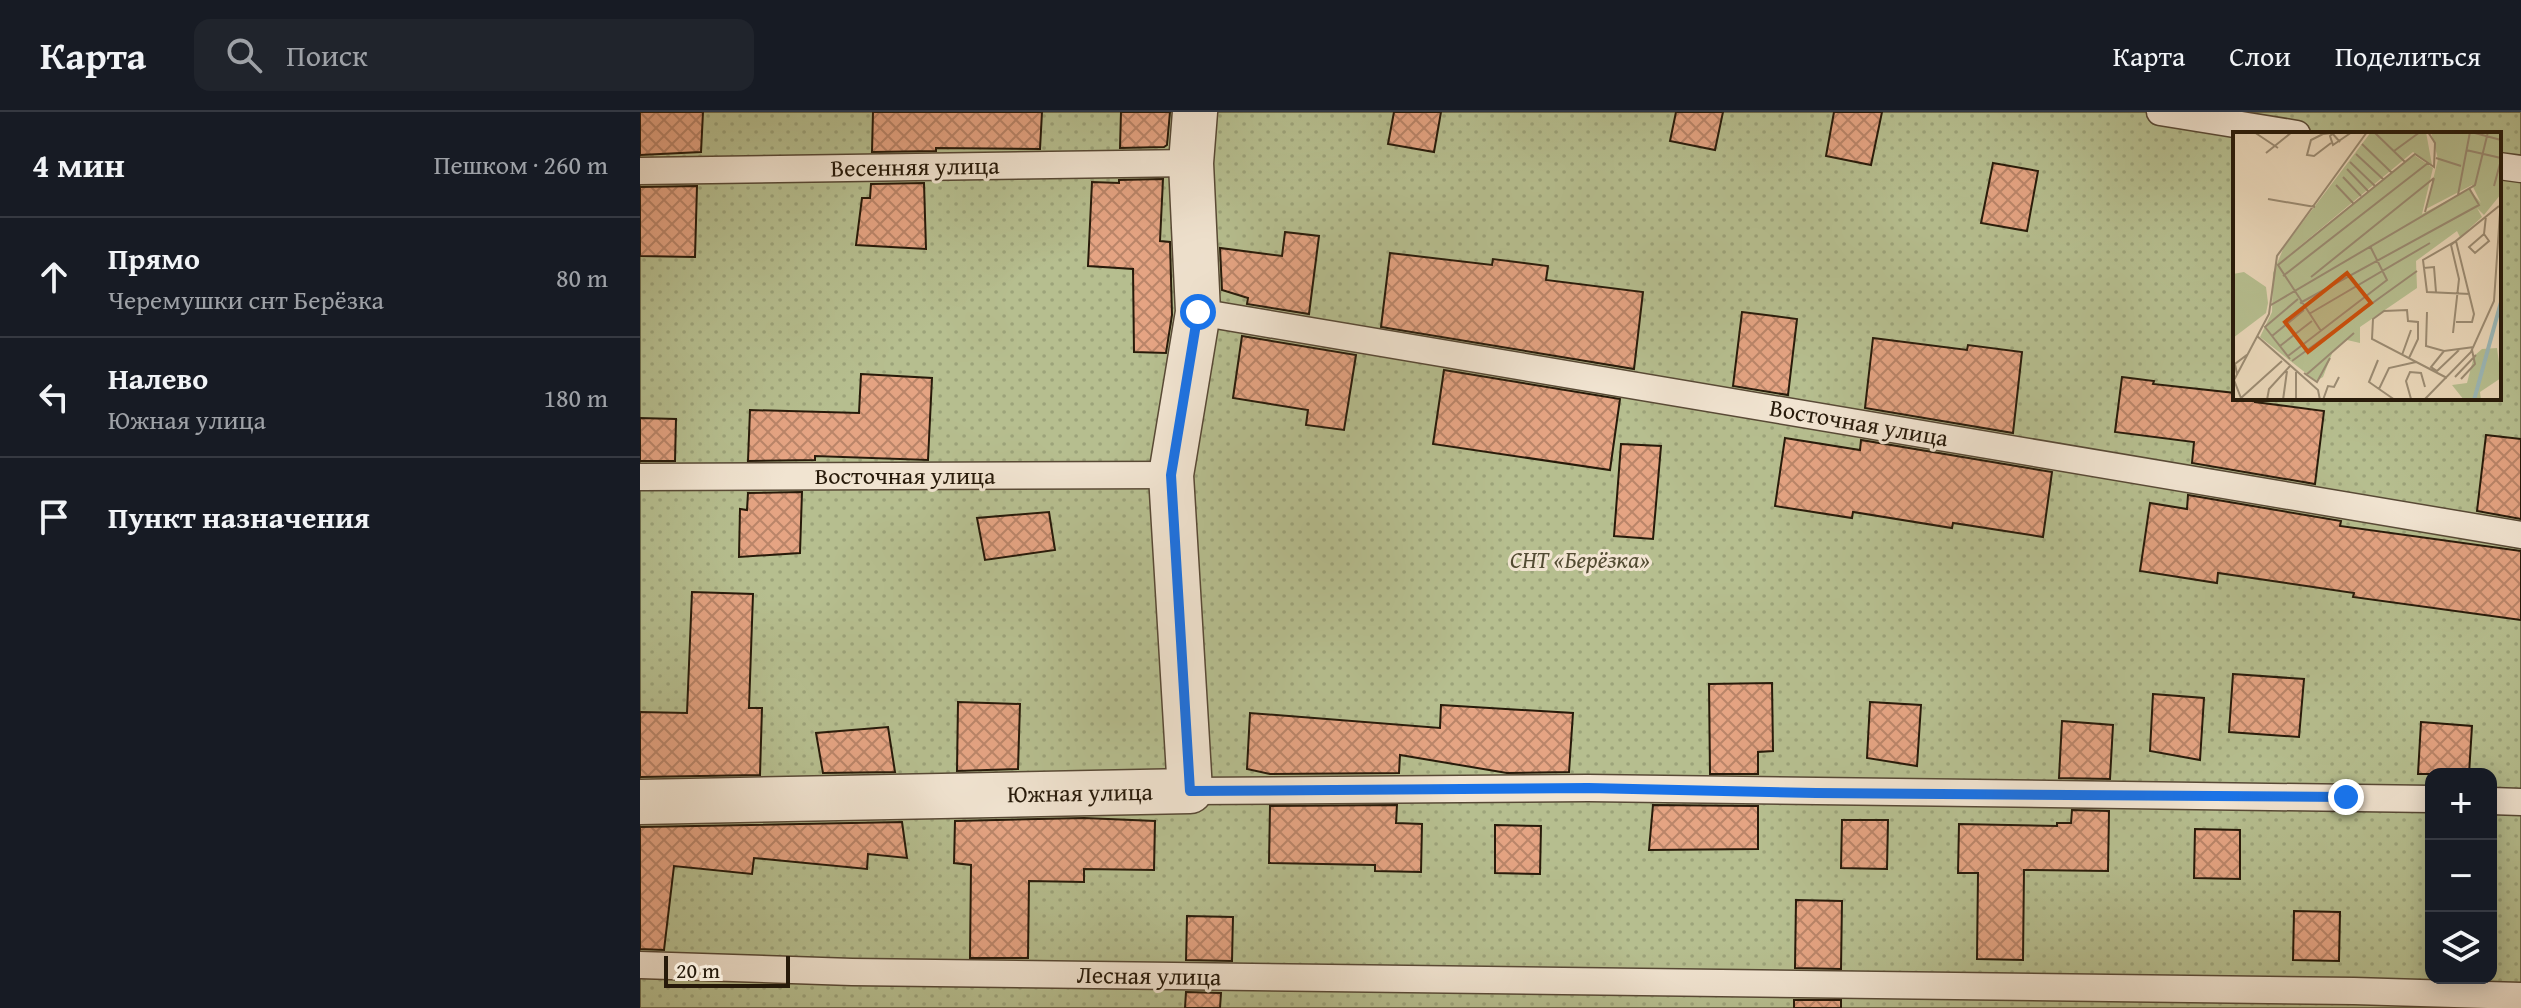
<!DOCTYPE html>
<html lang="ru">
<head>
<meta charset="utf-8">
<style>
  :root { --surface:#171b24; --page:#20242c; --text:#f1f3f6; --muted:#9ea1a6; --line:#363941 }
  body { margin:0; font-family:"Gentium Book Plus",serif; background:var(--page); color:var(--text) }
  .controls { position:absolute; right:24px; bottom:24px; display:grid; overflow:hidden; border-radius:16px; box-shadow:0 4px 20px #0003 }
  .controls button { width:72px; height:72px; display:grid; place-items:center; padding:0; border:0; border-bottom:2px solid var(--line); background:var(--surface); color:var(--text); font:40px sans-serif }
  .scale { position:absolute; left:24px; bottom:20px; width:126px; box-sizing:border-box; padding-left:8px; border:4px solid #271a0a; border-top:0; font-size:22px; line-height:28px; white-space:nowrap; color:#271a0a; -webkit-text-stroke:6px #f1e4d1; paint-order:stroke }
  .stop { position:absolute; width:24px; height:24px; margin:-18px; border:6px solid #1a73e8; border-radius:50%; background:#fff }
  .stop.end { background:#1a73e8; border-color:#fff; box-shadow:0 2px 8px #0008 }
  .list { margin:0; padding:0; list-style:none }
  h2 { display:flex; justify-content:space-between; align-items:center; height:104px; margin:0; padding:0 32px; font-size:34px }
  h2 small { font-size:26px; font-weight:400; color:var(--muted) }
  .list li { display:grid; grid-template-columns:52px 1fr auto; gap:24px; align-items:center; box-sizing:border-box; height:120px; padding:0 32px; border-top:2px solid var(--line) }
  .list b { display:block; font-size:30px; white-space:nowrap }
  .list p { margin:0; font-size:26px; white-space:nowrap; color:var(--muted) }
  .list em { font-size:26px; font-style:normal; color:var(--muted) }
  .icon { flex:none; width:44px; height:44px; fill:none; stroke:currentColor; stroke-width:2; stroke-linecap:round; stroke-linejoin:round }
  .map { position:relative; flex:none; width:1881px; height:896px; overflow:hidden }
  header { display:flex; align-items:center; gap:48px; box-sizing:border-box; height:112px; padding:0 40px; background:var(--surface); border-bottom:2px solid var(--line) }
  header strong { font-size:38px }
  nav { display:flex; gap:44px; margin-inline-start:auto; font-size:28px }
  .search { width:560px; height:72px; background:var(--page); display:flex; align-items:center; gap:20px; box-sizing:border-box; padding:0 28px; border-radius:16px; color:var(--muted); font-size:30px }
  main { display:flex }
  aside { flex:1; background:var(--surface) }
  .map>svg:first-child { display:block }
</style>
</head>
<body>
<header>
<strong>Карта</strong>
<div class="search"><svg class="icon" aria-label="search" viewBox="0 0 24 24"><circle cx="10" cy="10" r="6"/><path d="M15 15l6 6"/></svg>Поиск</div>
<nav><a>Карта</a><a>Слои</a><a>Поделиться</a></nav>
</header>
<main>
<aside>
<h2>4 мин<small>Пешком · 260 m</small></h2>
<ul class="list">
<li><svg class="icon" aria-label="ahead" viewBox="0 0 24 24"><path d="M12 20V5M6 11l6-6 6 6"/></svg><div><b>Прямо</b><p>Черемушки снт Берёзка</p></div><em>80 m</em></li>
<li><svg class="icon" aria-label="left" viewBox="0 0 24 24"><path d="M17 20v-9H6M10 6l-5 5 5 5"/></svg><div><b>Налево</b><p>Южная улица</p></div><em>180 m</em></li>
<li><svg class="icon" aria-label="arrive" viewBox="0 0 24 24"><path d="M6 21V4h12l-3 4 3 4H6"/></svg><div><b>Пункт назначения</b></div></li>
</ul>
</aside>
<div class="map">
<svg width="1881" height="896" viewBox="0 0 1881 896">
  <defs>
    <pattern id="garden-dots" width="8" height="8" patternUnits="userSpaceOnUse" patternTransform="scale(2)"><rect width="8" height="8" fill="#b6be8f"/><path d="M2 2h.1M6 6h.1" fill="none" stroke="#9ca37a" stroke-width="1.8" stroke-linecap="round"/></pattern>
    <pattern id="building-cross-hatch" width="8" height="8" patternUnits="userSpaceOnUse" patternTransform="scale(2)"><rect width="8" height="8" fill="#e5a483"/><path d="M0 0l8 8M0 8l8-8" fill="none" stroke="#ba8569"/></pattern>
  </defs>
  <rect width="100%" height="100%" fill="#e9d6b8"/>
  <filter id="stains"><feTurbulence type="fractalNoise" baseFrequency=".0025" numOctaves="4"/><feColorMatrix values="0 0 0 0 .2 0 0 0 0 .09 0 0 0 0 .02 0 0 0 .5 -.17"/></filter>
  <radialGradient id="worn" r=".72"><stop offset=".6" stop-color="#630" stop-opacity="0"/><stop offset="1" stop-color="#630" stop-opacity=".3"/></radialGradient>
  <!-- garden -->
  <path fill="url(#garden-dots)" stroke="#6e6c4c" stroke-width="2" fill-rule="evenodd" d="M0,0H1881V896H0ZM1595,22H1859V286H1595ZM1791,662H1851V866H1791Z"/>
  <!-- building -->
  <g fill="url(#building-cross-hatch)" stroke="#271a0a" stroke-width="2">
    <path d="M0,0H63L61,40L0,43Z"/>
    <path d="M233,0H402L400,37L296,36V39L232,40Z"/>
    <path d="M481,0H530L527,33L524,35L480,36Z"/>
    <path d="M754,0H801L794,40L748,32Z"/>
    <path d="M1036,0H1083L1075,38L1030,29Z"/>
    <path d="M1194,0H1242L1231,53L1186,44Z"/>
    <path d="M1353,51L1398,59L1387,119L1341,111Z"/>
    <path d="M523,67L520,129L530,130L532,203L526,241L494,240L493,157L448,154L452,70L479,71V68Z"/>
    <path d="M284,71L286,137L216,133L222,86H230L231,72Z"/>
    <path d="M57,74L55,145L0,144V75Z"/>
    <path d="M645,120L679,124L669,202L607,192L608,186L582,178L580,136L642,144Z"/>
    <path d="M750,141L852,153L853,147L908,154L906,168L1003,180L994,257L741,215Z"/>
    <path d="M1102,200L1157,207L1148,283L1093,274Z"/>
    <path d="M602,224L716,243L704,318L666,313L668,298L593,286Z"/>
    <path d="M1233,226L1327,238L1328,233L1382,240L1373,321L1225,296Z"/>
    <path d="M804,258L980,287L970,358L793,332Z"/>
    <path d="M221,262L292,266L288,348L175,344V348L108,349L110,298L219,301Z"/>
    <path d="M1482,265L1514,269L1513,272L1595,281V286H1615V290L1684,299L1675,372L1552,351L1554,330L1475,320Z"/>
    <path d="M0,306L36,307L35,349H0Z"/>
    <path d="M1846,323L1881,327V407L1837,399Z"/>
    <path d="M1145,326L1220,338L1221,328L1412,360L1403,425L1313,411L1312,416L1213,400L1212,406L1135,394Z"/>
    <path d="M981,332L1021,334L1013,427L974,424Z"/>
    <path d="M162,380L160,441L99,445L100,397L107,398L108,381Z"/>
    <path d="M1548,383L1701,409L1700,414L1881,439V508L1713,485L1714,481L1578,461L1577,471L1500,459L1510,391L1547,397Z"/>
    <path d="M409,400L415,438L345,448L337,406Z"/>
    <path d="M52,480L113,482L109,596H122L120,663L0,665V600L47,601Z"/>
    <path d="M1593,562L1664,567L1659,625L1589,620Z"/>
    <path d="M1132,571L1133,639L1118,640V662H1070L1069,572Z"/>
    <path d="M1513,582L1564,586L1560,648L1510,639Z"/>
    <path d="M318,590L380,592L378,657L317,659Z"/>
    <path d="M1230,590L1281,593L1277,654L1227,646Z"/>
    <path d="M801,593L933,601L929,660L867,661L760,643L759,661L630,662L607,657L610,601L800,616Z"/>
    <path d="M1422,609L1473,613L1470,667L1419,666Z"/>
    <path d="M1781,610L1832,614L1829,662H1778Z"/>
    <path d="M248,615L255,660L183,661L176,621Z"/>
    <path d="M757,693L756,711L782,712L781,760L735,759V753L629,751L630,694Z"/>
    <path d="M1013,693L1118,694V737L1009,738Z"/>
    <path d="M1432,698L1469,699L1468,759L1384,758L1383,848L1337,847L1338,761H1318L1319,712L1417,714V711H1431Z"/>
    <path d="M444,706L515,709L514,758L444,757V770L389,769L388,846H330L331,753L314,751L315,709Z"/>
    <path d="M1202,708H1248L1247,757L1201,756Z"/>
    <path d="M262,710L267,746L228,742L227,757L114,746L112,762L34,754L24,838L0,837V715Z"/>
    <path d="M855,713L901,714L900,762L855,761Z"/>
    <path d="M1555,717L1600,718V767L1554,766Z"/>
    <path d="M1156,788L1202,789L1201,857L1155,856Z"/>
    <path d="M1654,799L1700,800L1699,849L1653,848Z"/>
    <path d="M547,804L593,805L592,849L546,848Z"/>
    <path d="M546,880L581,881L580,896H545Z"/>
    <rect x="1154" y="888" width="47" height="8"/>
  </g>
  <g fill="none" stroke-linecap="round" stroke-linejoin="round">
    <defs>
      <g id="service">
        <path d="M1520,0L1657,22"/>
        <path d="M1859,54L1881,57"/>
        <path d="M0,59L551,51"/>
        <path d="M558,200L1881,423"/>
        <path d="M0,365L531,363"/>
        <path d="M550,679L948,676L1791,687"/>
        <path d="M1851,689L1881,690"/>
        <path d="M0,853L212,860L1714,879L1881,884"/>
      </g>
      <path id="minor" d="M0,690L550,679L531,363L558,200L551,51L555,0"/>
    </defs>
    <!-- service casing -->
    <use href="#service" stroke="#584936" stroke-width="29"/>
    <!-- minor casing -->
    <use href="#minor" stroke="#584936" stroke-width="47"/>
    <!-- service -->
    <use href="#service" stroke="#f1e4d1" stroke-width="26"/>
    <!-- minor -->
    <use href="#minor" stroke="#f1e4d1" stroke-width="44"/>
  </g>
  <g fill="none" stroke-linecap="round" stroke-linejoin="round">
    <!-- route -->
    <path stroke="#1a73e8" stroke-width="10" d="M558,200L531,363L550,679L948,676L1176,681L1706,685"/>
  </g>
  <g text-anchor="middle" stroke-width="6" stroke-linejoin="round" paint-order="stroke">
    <!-- street labels -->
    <g font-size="24" fill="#271a0a" stroke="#f1e4d1">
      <text transform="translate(275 55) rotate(-1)" y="8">Весенняя улица</text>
      <text transform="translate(1219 311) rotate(10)" y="8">Восточная улица</text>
      <text x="265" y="372">Восточная улица</text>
      <text transform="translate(440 681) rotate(-1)" y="8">Южная улица</text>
      <text transform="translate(509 864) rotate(1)" y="8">Лесная улица</text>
    </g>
    <!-- park labels -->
    <g font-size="24" font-style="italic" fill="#524b32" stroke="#f1e4d1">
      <text x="940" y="456">СНТ «Берёзка»</text>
    </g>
  </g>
  <!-- overview -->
  <g transform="translate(1593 20)">
    <rect width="268" height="268" fill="#e9d6b8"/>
    <path d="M11,140L33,155L35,171L33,181L0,206V142ZM264,216L268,246L247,260L248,268H231L219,253L234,251L241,224L249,217Z" fill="#b6be8f"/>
    <path d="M138,0H193L199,33L180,20L44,133L181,23L200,36L189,82L236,57L248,71L239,53L193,77L205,27L198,0H268V62L251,83L244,76L249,85L227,105L224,99L183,129L184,156L127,195V211L114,208L100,219L90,245L83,249L27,205L39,180L40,141L51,115Z" fill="#b6be8f"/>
    <path fill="none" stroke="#9ab7b7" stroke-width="4" d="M241,268L268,170"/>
    <path fill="none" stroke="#9b8b72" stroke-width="2" d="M21,0L45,16M102,0L97,4L100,13L119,0M141,0L172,30M238,0L268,8M98,11L81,24L74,23L78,8L90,2L99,1L107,10M129,12L159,41M233,18L268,26M161,19L187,0M33,21L59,0M123,22L150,47M203,26L228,34M117,30L142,54M114,37L135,59M110,45L128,64M103,53L120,71M261,54L268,28M225,63L237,0M35,67L82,75M192,80L201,46M251,102L256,109L242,121L236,115L251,102L253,84M191,136L194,160L237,162M50,144L195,31M78,145L201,46M203,160L201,135L191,136L190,128L223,109L241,182L239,190H223M67,171L246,73L236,56M38,173L242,53L255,0M194,180L193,214L211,219L241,215M76,182L197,111M88,199L45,133L182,22L201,35L202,11L195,0M220,201L226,147L218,113L266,74M24,204L85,258L87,268M39,204L71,178M47,214L79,189M211,219L198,235L204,239L226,218M169,223L178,198M55,224L154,148L137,114M176,226L185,207V190L175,189L174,178L151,179L140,187L139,207L214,246M57,227L32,195L65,167M145,228L136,250L146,257M59,229L184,139M71,241L84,250L97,226M4,242L2,232L15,222M73,243L121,201M222,245L243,223M228,247L242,232L239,218M1,248L8,266L49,229M0,250L36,182L44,124L134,0M178,267L173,249L177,240L188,241L192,255M34,268L36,257L57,234M50,268L54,239M63,268V240M90,268L95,254L101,255L106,245M162,268L146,257L156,236L183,230M191,268L238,220L261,169L268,66"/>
    <path fill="#cb500c" fill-opacity="0.15" stroke="#cb500c" stroke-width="4" d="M114,141L138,171L75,220L52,190Z"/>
    <rect width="268" height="268" fill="none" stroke="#271a0a" stroke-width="4"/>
  </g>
  <rect width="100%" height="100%" filter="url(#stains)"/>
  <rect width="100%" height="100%" fill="url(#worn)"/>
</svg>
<div class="controls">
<button>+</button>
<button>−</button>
<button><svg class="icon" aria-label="layers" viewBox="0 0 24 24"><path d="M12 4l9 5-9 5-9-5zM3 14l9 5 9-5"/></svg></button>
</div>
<div class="scale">20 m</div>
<div class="stop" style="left:558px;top:200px"></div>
<div class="stop end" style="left:1706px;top:685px"></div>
</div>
</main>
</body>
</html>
